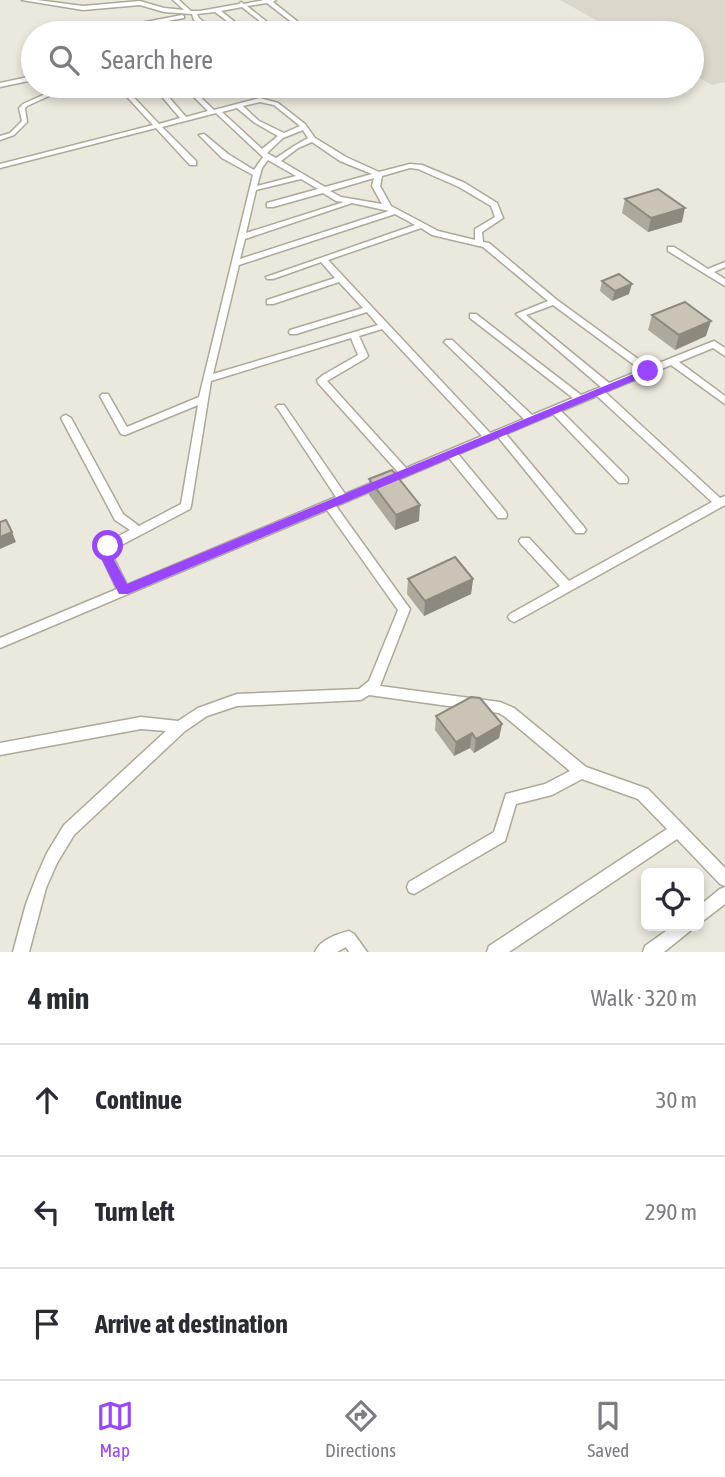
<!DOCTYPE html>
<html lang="en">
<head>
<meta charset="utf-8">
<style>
  :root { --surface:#fff; --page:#f2f2f3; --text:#2b2b33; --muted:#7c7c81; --line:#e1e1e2; --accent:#9947ff }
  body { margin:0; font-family:"Asap Condensed",sans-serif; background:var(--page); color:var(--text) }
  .controls { position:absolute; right:21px; bottom:21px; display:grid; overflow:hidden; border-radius:10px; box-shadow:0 4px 10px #0003 }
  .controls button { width:63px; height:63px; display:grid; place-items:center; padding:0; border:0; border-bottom:2px solid var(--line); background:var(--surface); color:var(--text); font:35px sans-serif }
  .stop { position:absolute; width:21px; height:21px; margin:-16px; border:5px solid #9947ff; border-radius:50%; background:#fff }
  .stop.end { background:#9947ff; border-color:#fff; box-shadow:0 2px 7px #0008 }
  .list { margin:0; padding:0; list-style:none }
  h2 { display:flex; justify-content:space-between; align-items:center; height:91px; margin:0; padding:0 28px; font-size:30px }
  h2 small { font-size:23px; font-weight:400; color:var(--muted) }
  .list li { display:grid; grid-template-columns:46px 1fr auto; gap:21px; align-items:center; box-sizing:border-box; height:112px; padding:0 28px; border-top:2px solid var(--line) }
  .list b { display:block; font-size:26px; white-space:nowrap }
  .list em { font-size:23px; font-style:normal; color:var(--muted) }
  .icon { flex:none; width:38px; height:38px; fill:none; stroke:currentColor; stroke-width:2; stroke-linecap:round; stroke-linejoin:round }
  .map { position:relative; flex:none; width:725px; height:952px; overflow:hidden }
  .search { position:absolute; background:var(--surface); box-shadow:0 4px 10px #0003; left:21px; right:21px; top:21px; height:77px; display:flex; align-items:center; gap:18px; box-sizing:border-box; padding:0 24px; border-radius:38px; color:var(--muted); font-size:26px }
  .sheet { height:427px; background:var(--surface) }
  nav { display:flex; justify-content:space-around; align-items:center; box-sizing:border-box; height:98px; border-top:2px solid var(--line); background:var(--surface); font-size:19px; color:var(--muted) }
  nav a { display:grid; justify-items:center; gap:4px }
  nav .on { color:var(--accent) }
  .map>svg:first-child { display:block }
</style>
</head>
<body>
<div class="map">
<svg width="725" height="952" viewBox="0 0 725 952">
  <rect width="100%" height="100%" fill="#ebe8dd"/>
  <!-- built -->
  <path fill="#dbd7cb" d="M560,0H725V82L712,85L692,74V33H619Z"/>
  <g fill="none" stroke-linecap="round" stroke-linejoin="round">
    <defs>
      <g id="minor">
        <path d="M22,0H37L83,6L140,1L164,8L184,10L173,0H179L191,11H200L239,4L241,2L244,4L264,0H276L273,2L303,26L298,27L267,3L247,6L281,33H275L242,7L221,11L245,30L246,31L243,33L215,12L197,14L199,18L216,33H210L194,20L192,14L164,12L140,5L83,10Z"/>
        <path d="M182,15L184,16V18L112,31L109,29Z"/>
        <path d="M33,76V80L0,87V83Z"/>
        <path d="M63,86H71L27,106L25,108L27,122L14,135L0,140V136L10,133L22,121L19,108L23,104Z"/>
        <path d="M117,86H123L159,124L180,118L153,86H159L186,117L208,111L183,86H189L214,110L260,98L278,103L305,124L315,138L346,157L379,172L410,164L422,165L465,183L497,203L503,218L482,232L483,242L489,243L557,300L649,367L714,341L725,348V356L713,348L679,362L725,396V404L671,365L605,392L720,498L725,496V505L518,620L514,622L510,620L508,617L510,614L560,586L521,544L519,541L521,538H529L569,581L712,502L597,396L561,411L627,477L628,480L627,483H619L553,414L506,434L584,527L586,530L584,533H576L498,437L458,454L506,512L507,515L506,518H498L449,458L336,506L410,609L380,686L500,702L514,708L586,767L648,789L725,868V886L720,884L677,839L509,952H487L489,946L667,829L638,799L582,779L552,795L516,804L505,841L414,894L409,892L407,887L409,882L494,832L506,794L545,784L570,771L504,716L499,713L369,695L361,700L237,706L207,716L185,731L74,835L57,863L46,888L29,952H13L26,904L38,873L47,853L64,825L166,731L141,729L0,755V743L141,717L178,721L198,708L237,694L359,689L369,681L398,610L327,510L0,648V638L117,589L98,549L100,546L130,530L115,520L61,418L63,416L66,415L71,418L123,514L139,526L181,504L198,405L125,435L121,434L100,396L102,394H108L127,427L199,397L253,175L222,158L199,135L204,134L228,154L254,170L263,157L216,113L162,127L196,161V165H190L156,128L0,168V164L153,125ZM260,102L274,105L300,126L284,133L259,121L243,106ZM237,108L255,123L278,136L262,149L222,112ZM303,130L308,138L294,146L276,158L267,153L283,138ZM312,142L340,161L372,174L325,187L281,161L298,148ZM268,160L296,176L257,186L262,168ZM410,168L418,169L459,187L491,206L495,217L475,229V240L438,231L391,206L380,186L382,176ZM374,178L372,186L382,204L341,197L330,191ZM301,179L318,189L267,203V207H273L323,193L336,201L344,202L246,233L256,190ZM352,203L389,211L240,259L245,239ZM395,214L415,225L266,277L267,279H273L321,262L335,278L267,300V304H273L339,282L363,308L290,330L289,332L290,334H296L367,312L378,325L213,374L239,265ZM421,228L432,235L483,247L548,301L516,314L601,387L581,395L476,314H470V318L573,398L532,415L452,340H446L444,342L446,344L524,419L490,433L328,260ZM553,305L641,370L609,383L526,315ZM382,329L482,436L406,468L327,381L366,358L368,356L359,336ZM351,338L358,355L323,375L317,380L318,383L398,472L345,494L284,405H278L276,407L278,409L336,497L127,585L110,551L190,509L191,506L211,381Z"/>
        <path d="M668,247H674L708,269L725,262V267L714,272L725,279V286L668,251Z"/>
        <path d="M725,887V904L704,920L699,922V906L720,889Z"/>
        <path d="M673,926H693L690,931L664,952H643L645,946Z"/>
        <path d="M349,931L354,934L367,952H349L346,947L337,952H315C320,940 337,934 349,931Z"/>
      </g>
    </defs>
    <!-- minor casing -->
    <use href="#minor" stroke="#aca998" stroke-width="3"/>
    <!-- minor -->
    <use href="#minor" fill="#fff" fill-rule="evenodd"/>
  </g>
  <!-- wall -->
  <g fill="#ada99c">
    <path d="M625,199L682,222L648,232L622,213Z"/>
    <path d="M602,281L629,294L612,301L600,291Z"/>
    <path d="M652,315L706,336L675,350L648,330Z"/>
    <path d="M369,479L419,521L395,530L369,495Z"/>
    <path d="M408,579H473L471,594L424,616L407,594Z"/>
    <path d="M436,716L502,724L499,738L474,753L470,748L454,756L435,730Z"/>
  </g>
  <!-- shaded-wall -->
  <g fill="#8d897f">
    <path d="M685,208L682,222L648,232L651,218Z"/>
    <path d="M632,284L629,294L612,301L615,291Z"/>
    <path d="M711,321L706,336L675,350L679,335Z"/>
    <path d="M420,505L419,521L395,530L396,515Z"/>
    <path d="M12,532L16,542L0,549V537Z"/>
    <path d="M473,579L471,594L424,616L425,601Z"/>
    <path d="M502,724L499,738L474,753L476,739Z"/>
    <path d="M472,733L470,748L454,756L456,742Z"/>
  </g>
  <!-- building -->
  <g fill="#c9c4b5" stroke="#8d897f" stroke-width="2">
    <path d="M658,189L685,208L651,218L625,199Z"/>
    <path d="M619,274L632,284L615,291L602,281Z"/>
    <path d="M685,302L711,321L679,335L652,315Z"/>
    <path d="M392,470L420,505L396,515L369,479Z"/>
    <path d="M6,520L12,532L0,537V522Z"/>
    <path d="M455,557L473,579L425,601L408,579Z"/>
    <path d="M471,697L480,698L502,724L476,739L472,733L456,742L436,716Z"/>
  </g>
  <!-- route -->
  <path fill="#9947ff" d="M648,368L652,369V373L128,594H119L99,554L98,549L103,543H112L114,546L111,554L127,584Z"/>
</svg>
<div class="controls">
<button><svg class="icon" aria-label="locate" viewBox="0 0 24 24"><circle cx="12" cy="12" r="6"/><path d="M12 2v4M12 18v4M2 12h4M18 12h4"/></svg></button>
</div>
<div class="stop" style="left:108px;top:546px"></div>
<div class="stop end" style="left:648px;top:371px"></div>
<div class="search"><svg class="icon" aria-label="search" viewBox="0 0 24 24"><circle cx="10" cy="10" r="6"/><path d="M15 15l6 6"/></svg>Search here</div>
</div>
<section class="sheet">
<h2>4 min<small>Walk · 320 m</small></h2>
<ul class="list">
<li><svg class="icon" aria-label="ahead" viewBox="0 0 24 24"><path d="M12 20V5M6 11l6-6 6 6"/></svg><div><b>Continue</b></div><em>30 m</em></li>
<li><svg class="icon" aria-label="left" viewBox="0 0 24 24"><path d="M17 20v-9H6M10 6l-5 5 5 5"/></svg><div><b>Turn left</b></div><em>290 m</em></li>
<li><svg class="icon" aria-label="arrive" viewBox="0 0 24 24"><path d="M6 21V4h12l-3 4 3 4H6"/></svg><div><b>Arrive at destination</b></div></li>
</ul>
</section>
<nav>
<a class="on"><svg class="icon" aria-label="map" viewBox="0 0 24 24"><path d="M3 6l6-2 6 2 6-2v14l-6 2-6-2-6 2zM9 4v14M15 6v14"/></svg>Map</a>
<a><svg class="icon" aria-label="directions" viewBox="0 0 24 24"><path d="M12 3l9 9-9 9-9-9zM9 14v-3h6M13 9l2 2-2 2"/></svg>Directions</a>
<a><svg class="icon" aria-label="saved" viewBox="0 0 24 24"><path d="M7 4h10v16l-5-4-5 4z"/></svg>Saved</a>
</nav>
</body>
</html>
